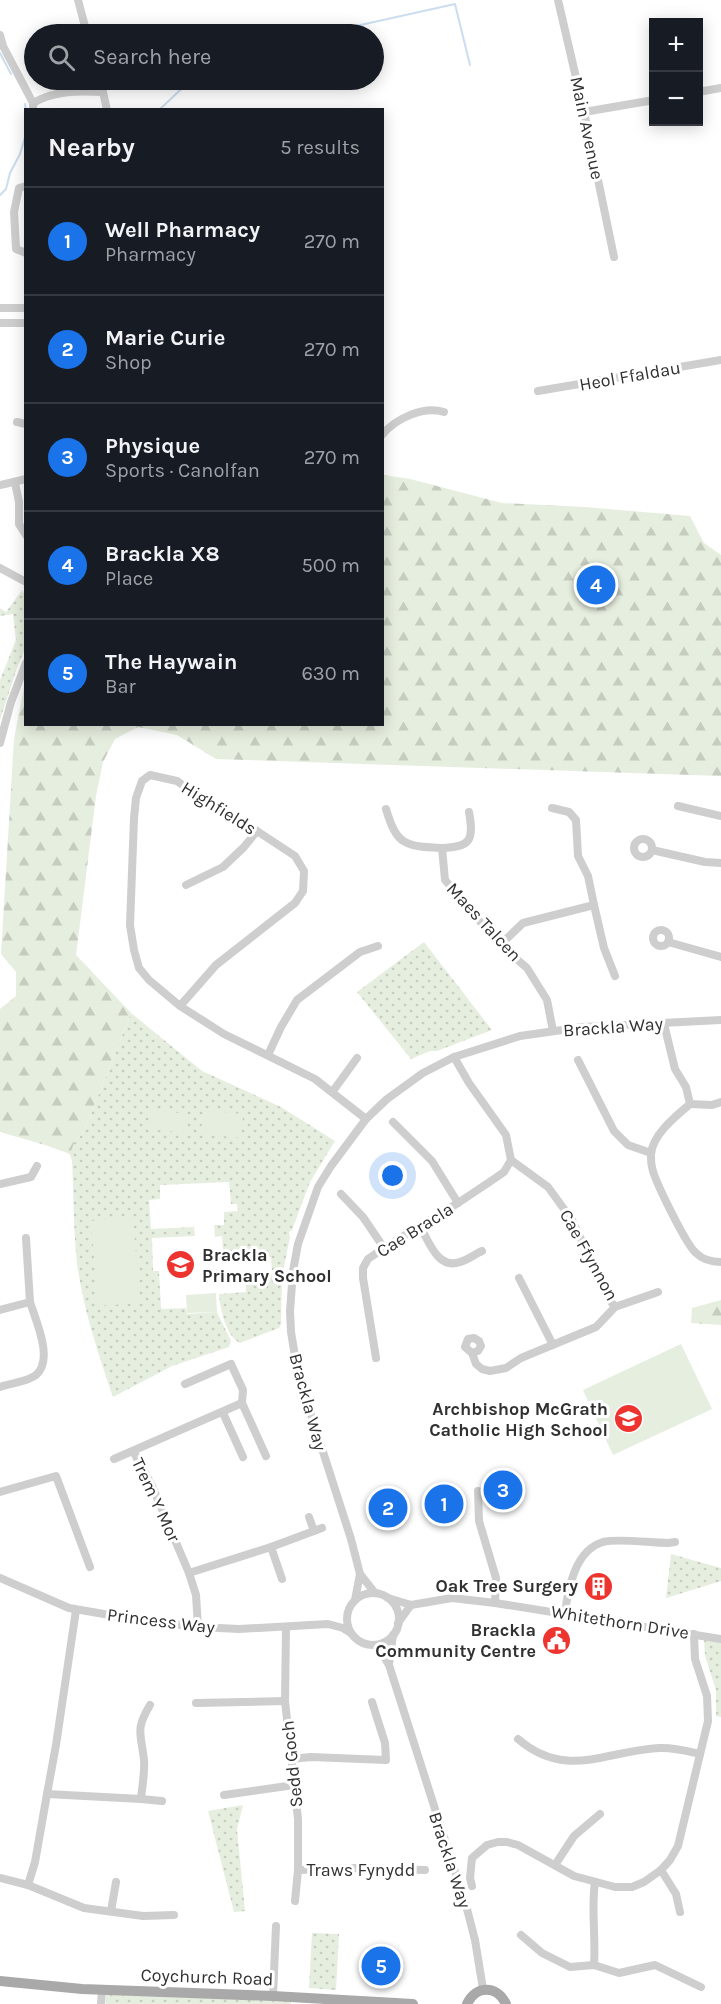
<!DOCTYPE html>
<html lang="en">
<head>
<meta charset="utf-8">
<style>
  :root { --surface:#171b24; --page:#242831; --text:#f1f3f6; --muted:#9ea1a6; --line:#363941; --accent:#1a73e8 }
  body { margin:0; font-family:Karla,sans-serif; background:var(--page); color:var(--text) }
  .controls { position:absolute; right:18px; top:18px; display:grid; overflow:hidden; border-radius:0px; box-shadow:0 3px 15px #0003 }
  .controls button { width:54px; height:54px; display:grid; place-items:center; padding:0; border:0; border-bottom:2px solid var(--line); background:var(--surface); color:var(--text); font:30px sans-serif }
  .you { position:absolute; left:393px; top:1176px; width:21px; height:21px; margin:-15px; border:4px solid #fff; border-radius:50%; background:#1a73e8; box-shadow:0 0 0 9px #1a73e833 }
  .badge { display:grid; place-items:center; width:39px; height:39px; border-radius:50%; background:var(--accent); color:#fff; font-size:20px; font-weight:700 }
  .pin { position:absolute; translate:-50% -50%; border:3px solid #fff; box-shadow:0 2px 6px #0006 }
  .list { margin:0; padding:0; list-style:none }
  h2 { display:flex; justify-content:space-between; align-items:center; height:78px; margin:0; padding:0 24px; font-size:26px }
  h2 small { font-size:20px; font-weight:400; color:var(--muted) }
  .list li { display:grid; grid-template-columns:39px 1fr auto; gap:18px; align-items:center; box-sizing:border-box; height:108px; padding:0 24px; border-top:2px solid var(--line) }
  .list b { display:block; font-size:22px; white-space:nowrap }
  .list p { margin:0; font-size:20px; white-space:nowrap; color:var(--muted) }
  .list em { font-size:20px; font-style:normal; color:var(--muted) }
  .icon { flex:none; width:33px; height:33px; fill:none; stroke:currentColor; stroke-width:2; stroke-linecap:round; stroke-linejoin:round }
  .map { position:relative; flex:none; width:721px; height:2004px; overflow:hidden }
  .search { position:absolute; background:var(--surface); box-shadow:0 3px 15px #0003; left:24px; top:24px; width:360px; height:66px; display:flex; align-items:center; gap:15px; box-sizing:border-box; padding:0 21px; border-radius:33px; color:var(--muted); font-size:22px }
  .panel { position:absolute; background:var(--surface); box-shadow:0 3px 15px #0003; left:24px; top:108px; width:360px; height:618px; border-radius:0px }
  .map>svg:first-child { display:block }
</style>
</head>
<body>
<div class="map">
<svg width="721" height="2004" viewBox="0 0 721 2004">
  <defs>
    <pattern id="grass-dots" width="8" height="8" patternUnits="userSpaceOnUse" patternTransform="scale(1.5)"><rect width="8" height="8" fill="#e6eedf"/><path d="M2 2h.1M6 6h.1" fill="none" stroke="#c6cdc0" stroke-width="1.8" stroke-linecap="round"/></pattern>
    <pattern id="forest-firs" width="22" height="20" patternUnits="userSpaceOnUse" patternTransform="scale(1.5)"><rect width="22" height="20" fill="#e6eedf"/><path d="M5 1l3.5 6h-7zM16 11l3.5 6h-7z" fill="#c6cdc0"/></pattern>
  </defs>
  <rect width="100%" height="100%" fill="#fff"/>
  <!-- grass -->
  <g fill="url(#grass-dots)">
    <path d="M22,590L25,594V649L17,668L0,720V680L16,640L13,614L0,616V608L6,612Z"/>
    <path d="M424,942L492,1030L437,1051H430L411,1059L357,992Z"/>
    <path d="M131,1013L202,1071L281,1107L335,1141L310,1182L292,1230L289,1232L290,1237L282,1276L281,1324L279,1328L240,1343C226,1336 220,1309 219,1294L246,1292L245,1275L272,1273L271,1257L230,1259V1251H223L222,1236L215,1237L214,1225H224V1212L238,1211L237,1204H231L229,1182L160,1185V1199L149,1200L151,1229L194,1227L195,1236L152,1238L153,1271H159L161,1308L163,1309L186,1308L187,1314L217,1312L231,1341L229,1347L172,1366L113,1397C98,1353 83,1309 77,1263C73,1229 74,1195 72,1161L69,1152L74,1143L84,1131Z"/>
    <path d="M671,1554L721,1568V1581L666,1598Z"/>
    <path d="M704,1639L721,1643V1717L716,1716V1690L705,1656Z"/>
    <path d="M243,1805L237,1829L245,1911L234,1912L208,1811Z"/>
    <path d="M312,1933L339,1934L336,1990L309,1988Z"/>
    <path d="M106,1994L291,2001V2004H106Z"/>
  </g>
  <!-- forest -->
  <g fill="url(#forest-firs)">
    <path d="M383,475L410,479L502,503L585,507L690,516L704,543L721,555V776L216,759L177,735L138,727L115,739L103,762L96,796L76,955L131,1013L84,1131L74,1143L70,1154L45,1145L0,1132V1009L16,996V972L1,954L14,739L24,687H25L26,724H382Z"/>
    <path d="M721,1300V1325L691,1323L692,1308Z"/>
  </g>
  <!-- pitch -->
  <g fill="#e6eedf">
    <path d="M151,1110L188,1114L186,1133L149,1129Z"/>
    <path d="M203,1110L243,1114L241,1138L201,1134Z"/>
    <path d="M133,1217L140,1303L98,1306L91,1221Z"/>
    <path d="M216,1293L217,1312L187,1313L186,1295Z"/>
    <path d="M681,1344L712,1409L613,1455L583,1390Z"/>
  </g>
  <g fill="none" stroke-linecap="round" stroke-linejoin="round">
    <!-- stream -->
    <g stroke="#cbddee" stroke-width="2">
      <path d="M320,34L455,4L470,65"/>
      <path d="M0,53L11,74"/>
      <path d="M25,104L26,110"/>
      <path d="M159,110L191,80"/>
      <path d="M0,195L6,189L10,173L20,154L26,134"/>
    </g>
    <!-- minor -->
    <g stroke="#cecece" stroke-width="8">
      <path d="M78,0L87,34"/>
      <path d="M558,0L584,112L614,257"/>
      <path d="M0,35L3,46L33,103"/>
      <path d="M100,80L103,92"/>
      <path d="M698,92L721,88"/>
      <path d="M33,110V103C55,90 79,91 103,92L107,110"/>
      <path d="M584,112L654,100"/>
      <path d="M26,186L19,188L14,212L16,249L26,253"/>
      <path d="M0,308H26"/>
      <path d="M0,323H26"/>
      <path d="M538,391L721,360"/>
      <path d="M17,422L26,424"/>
      <path d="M382,435C396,418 423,406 444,412"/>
      <path d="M15,483L19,502V524L26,535"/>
      <path d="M0,485L26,479"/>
      <path d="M0,568L26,582"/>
      <path d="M0,743L11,702L26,663"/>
      <path d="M678,806L721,816"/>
      <path d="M386,809C397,846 405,846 442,848L445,880L500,945L527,968L547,1000L553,1031"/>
      <circle cx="643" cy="848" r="9"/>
      <path d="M442,848C471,847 474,840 469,812"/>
      <path d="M652,850L705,862L721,863"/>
      <path d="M186,885L223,867L244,847L257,831"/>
      <path d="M594,905L604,948L615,976"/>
      <circle cx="661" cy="938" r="8"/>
      <path d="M668,942L721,957"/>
      <path d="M500,945L523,923L594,905L588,876L578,856L576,820L569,812L552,808"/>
      <path d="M180,1006L216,965L295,903L303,891L304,871L295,856L257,831L214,808L177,781L150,775L142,781L136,798L134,818L130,925L134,950L139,968L149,980L180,1006L224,1034L315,1079L366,1119"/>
      <path d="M664,1024L675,1069L686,1087L690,1104C676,1116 653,1134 651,1154C651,1157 651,1164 652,1167C654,1180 687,1246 696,1253C703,1260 711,1262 721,1262"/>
      <path d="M268,1055L281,1027L297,1000L360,952L378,946"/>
      <path d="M454,1057L469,1083L506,1135L511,1160L548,1187L572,1220L609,1299L615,1307L658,1292"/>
      <path d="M578,1060L614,1131L628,1145L651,1153"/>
      <path d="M333,1091L357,1058"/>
      <path d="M690,1104L712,1105L721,1102"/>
      <path d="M393,1122L432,1161L458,1203"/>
      <path d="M0,1184L31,1177L37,1166"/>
      <path d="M341,1194L363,1217L384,1248"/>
      <path d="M420,1226C429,1242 438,1270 460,1262C468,1260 475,1254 482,1251"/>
      <path d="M26,1238L30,1302"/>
      <path d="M519,1278L553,1345"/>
      <path d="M0,1310L30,1302C36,1321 54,1360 36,1375C28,1382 10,1383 0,1387"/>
      <path d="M472,1353L478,1351L481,1346L479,1341L474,1338L468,1339L465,1347L472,1353L476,1364L482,1369L490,1371L506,1368L521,1358L596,1327L615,1307"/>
      <path d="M376,1358L363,1278V1268L368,1259L384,1248L458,1203L491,1181L504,1172L511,1160"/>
      <path d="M185,1384L231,1364L243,1390L242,1403L266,1456"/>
      <path d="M223,1413L243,1457"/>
      <path d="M133,1451L152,1486L189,1573L196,1595L198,1627"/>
      <path d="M114,1459L242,1403"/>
      <path d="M478,1491L479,1521L496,1578L495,1603"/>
      <path d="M0,1492L56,1476L90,1567"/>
      <path d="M309,1517L314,1531"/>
      <path d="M271,1547L282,1579"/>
      <path d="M189,1573L271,1547L322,1528"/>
      <path d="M360,1574L375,1593"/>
      <path d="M0,1578L69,1608L139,1620L198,1627L239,1629L328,1624L343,1628L351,1633"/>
      <circle cx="373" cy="1619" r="26"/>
      <path d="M388,1598L411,1605L452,1598L495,1603L721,1639"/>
      <path d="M355,1600L360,1574L351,1539L298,1374L291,1332L290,1311L293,1271L298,1244L318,1187L331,1166L366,1119L387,1099L423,1073L454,1057L520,1036L583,1027L721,1020"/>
      <path d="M76,1610L56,1745L47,1794L141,1799C142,1787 145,1773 144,1760C141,1733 135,1730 150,1705"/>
      <path d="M565,1613C568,1589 575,1550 603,1542C619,1538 650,1543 668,1543L675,1542"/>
      <path d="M398,1623L411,1605"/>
      <path d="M286,1627L285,1701L298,1819V1870L295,1901"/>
      <path d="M374,1645L379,1649L389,1665L467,1909L475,1940L483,1989"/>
      <path d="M389,1664L393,1635"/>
      <path d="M196,1703L285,1701"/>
      <path d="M518,1739C566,1780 605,1751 659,1748C674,1747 687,1751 700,1754"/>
      <path d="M291,1759L311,1757L386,1760L385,1743L372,1702"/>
      <path d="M47,1794L35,1862L28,1885L84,1908L143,1916L174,1915"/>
      <path d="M224,1795L294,1785"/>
      <path d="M141,1799L162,1801"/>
      <path d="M555,1865L574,1836L600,1814"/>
      <path d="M298,1870L356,1868L425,1870"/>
      <path d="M661,1870L676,1894L680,1912"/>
      <path d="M0,1878L28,1885"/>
      <path d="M472,1886L470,1878L472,1858L487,1845L498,1842H507L518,1845L574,1876L615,1887H632L644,1882L661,1870L670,1860L678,1846L708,1721L707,1696L695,1659L694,1634"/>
      <path d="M111,1911L116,1882"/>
      <path d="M521,1935L542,1953L570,1967L594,1965L619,1973L655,1965L701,1987"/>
      <path d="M594,1965C596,1937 591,1910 595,1882"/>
      <path d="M273,1996L276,1926"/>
      <path d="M101,2004L102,1990"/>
    </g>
    <!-- major -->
    <g stroke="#a9a9a9" stroke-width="10">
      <path d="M0,1981L82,1989L273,1996L413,2004"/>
      <path d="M467,2004C476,1985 497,1985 506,2004"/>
    </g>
  </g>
  <!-- icons -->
  <defs>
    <symbol id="school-disc" viewBox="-11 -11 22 22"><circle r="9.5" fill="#ed342f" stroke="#fff"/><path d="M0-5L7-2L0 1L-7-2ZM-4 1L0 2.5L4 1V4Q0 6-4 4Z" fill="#fff"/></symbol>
    <symbol id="building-disc" viewBox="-11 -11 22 22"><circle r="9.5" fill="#ed342f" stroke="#fff"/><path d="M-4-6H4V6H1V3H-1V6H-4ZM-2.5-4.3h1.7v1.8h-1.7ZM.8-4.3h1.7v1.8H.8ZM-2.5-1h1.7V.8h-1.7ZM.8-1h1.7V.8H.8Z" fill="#fff"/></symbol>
    <symbol id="civic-disc" viewBox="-11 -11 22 22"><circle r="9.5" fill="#ed342f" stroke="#fff"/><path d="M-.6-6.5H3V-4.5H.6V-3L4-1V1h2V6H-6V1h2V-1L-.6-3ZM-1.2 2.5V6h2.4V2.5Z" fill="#fff"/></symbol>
  </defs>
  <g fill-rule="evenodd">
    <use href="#school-disc" x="164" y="1248" width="33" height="33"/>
    <use href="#school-disc" x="612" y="1402" width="33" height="33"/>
    <use href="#building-disc" x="582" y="1570" width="33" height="33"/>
    <use href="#civic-disc" x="540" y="1624" width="33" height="33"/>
  </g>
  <g text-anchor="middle" stroke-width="6" stroke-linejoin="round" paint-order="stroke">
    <!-- street labels -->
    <g font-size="18" fill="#313131" stroke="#fff">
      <text transform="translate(587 128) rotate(78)" y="6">Main Avenue</text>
      <text transform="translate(630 376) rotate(-10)" y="6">Heol Ffaldau</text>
      <text transform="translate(219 808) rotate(32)" y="6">Highfields</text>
      <text transform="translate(484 922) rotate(47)" y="6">Maes Talcen</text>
      <text transform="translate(613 1027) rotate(-4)" y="6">Brackla Way</text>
      <text transform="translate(415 1230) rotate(-32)" y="6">Cae Bracla</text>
      <text transform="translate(589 1255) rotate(61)" y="6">Cae Ffynnon</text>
      <text transform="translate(308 1402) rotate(75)" y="6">Brackla Way</text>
      <text transform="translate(156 1500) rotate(65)" y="6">Trem Y Mor</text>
      <text transform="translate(161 1621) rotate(7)" y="6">Princess Way</text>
      <text transform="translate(620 1622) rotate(9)" y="6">Whitethorn Drive</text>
      <text transform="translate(292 1764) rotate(-96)" y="6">Sedd Goch</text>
      <text transform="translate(450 1860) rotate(72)" y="6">Brackla Way</text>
      <text x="361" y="1876">Traws Fynydd</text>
      <text transform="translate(207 1977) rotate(2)" y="6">Coychurch Road</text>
    </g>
    <!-- poi labels -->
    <g font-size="18" font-weight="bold" fill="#313131" stroke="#fff" text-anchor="end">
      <text x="202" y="1261" text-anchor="start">Brackla<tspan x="202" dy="21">Primary School</tspan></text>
      <text x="608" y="1415">Archbishop McGrath<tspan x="608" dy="21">Catholic High School</tspan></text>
      <text x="578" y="1592">Oak Tree Surgery</text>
      <text x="536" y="1636">Brackla<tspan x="536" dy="21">Community Centre</tspan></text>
    </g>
  </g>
</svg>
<div class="controls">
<button>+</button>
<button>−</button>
</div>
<div class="you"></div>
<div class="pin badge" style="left:444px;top:1504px">1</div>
<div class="pin badge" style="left:388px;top:1508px">2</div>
<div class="pin badge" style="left:503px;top:1490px">3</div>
<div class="pin badge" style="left:596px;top:585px">4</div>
<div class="pin badge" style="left:381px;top:1966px">5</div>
<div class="search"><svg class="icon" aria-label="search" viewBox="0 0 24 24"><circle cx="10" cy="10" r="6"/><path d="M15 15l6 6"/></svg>Search here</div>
<section class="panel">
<h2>Nearby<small>5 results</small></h2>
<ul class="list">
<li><span class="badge">1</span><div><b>Well Pharmacy</b><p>Pharmacy</p></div><em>270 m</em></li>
<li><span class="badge">2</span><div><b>Marie Curie</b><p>Shop</p></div><em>270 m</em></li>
<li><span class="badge">3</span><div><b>Physique</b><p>Sports · Canolfan</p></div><em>270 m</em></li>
<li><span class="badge">4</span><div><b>Brackla X8</b><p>Place</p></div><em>500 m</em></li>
<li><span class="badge">5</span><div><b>The Haywain</b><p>Bar</p></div><em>630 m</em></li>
</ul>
</section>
</div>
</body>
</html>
